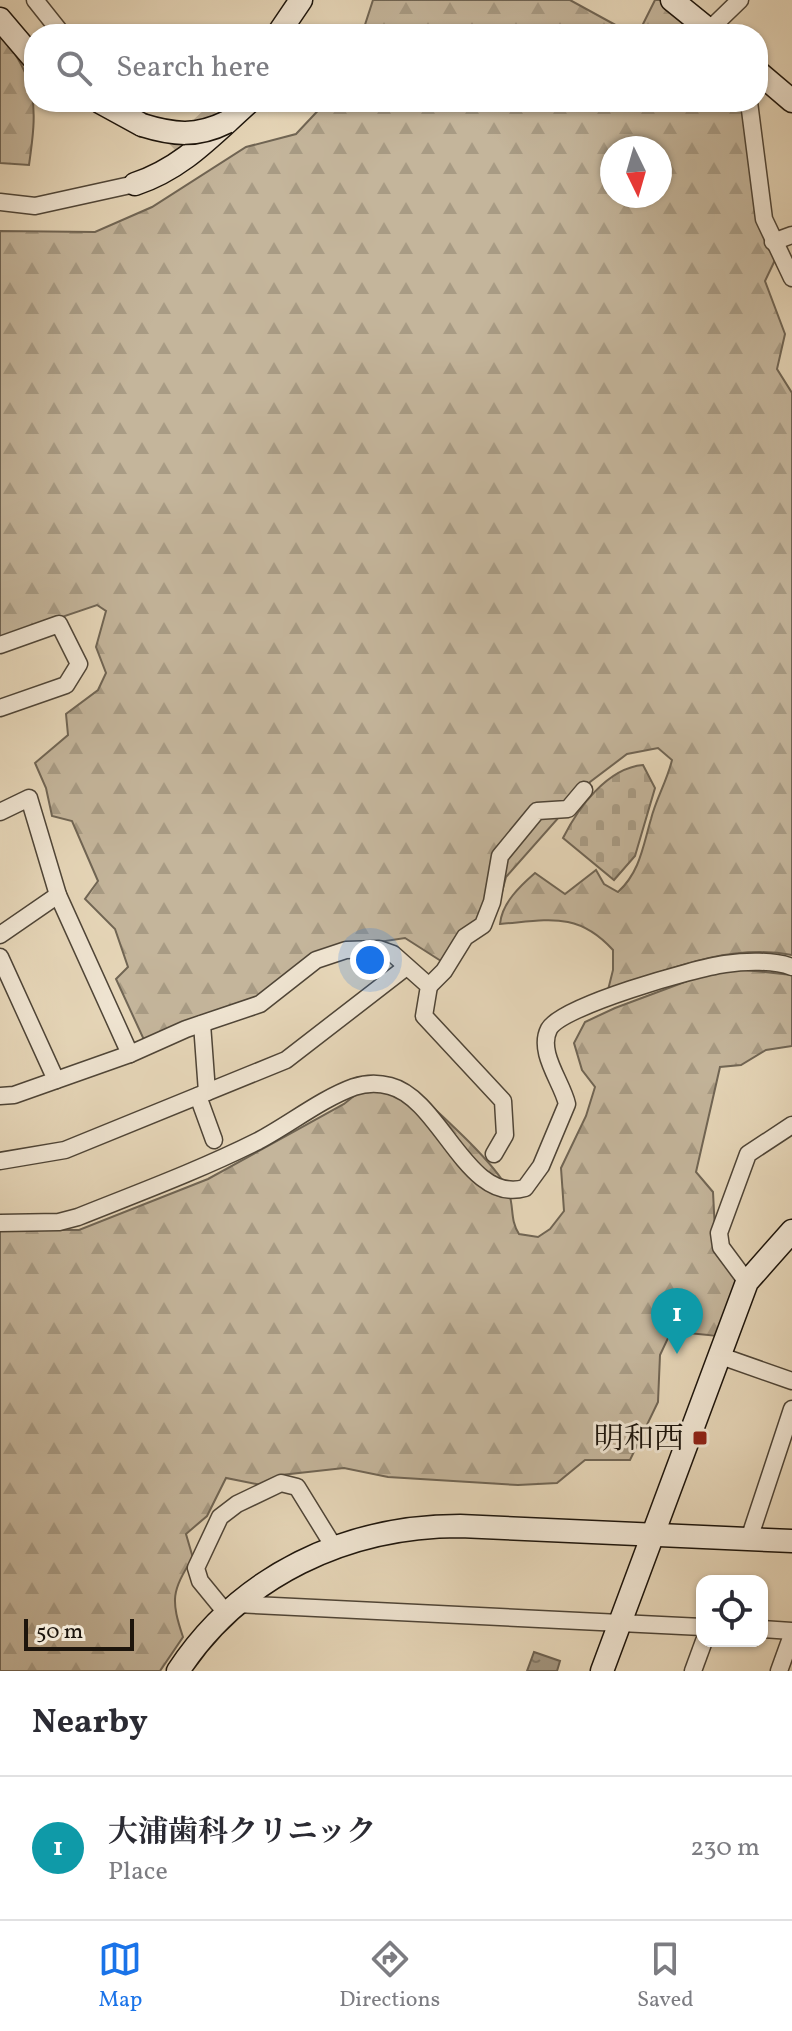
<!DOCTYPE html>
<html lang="en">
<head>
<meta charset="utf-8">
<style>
  :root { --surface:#fff; --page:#f7f7f7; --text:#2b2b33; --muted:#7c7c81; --line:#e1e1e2; --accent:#1a73e8 }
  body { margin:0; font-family:Vollkorn,"Noto Serif JP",serif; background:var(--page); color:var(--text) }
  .controls { position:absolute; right:24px; bottom:24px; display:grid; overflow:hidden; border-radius:16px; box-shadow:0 2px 6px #0004 }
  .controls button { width:72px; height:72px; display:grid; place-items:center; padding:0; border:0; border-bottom:2px solid var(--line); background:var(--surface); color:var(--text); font:40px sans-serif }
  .compass { position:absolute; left:600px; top:136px; width:72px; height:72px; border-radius:50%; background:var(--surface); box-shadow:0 2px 6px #0004; rotate:175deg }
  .scale { position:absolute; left:24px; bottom:20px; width:110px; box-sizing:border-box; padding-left:8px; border:4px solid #1d150c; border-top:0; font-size:22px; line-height:28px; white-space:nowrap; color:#1d150c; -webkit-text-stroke:6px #efe4d1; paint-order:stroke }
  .you { position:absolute; left:370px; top:960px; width:28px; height:28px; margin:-20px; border:6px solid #fff; border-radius:50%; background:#1a73e8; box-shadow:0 0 0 12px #1a73e833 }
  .badge { display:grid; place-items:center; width:52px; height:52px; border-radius:50%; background:var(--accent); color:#fff; font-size:26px; font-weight:700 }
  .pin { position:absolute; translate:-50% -66px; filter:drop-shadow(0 2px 4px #0008) }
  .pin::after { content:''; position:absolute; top:42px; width:28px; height:24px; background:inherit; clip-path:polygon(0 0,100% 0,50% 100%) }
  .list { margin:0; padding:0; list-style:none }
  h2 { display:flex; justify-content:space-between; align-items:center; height:104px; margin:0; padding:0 32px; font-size:34px }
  h2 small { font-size:26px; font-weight:400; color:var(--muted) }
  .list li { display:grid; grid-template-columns:52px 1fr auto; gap:24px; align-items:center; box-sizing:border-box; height:144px; padding:0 32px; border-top:2px solid var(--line) }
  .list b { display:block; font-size:30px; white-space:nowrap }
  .list p { margin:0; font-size:26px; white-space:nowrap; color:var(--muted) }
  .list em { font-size:26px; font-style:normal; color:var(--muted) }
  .icon { flex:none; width:44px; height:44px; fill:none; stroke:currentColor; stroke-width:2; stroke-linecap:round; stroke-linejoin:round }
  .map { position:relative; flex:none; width:792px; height:1671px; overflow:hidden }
  .search { position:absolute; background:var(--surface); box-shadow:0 2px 6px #0004; left:24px; right:24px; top:24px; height:88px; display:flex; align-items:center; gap:20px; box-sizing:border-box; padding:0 28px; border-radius:32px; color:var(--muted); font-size:30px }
  .sheet { height:248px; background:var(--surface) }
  nav { display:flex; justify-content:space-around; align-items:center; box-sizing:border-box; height:112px; border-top:2px solid var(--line); background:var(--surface); font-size:22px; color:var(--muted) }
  nav a { display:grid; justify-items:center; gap:4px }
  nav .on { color:var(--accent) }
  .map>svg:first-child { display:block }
</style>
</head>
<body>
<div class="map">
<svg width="792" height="1671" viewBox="0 0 792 1671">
  <defs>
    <pattern id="forest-firs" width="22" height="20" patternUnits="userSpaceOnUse" patternTransform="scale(2)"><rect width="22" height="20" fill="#c4b59b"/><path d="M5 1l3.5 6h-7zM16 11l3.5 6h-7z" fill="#a89b84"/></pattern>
    <pattern id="cemetery-stones" width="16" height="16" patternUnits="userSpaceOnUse" patternTransform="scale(2)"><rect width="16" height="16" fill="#c4b59b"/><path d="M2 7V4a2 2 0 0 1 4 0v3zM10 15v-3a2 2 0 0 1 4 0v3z" fill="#a89b84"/></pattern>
    <pattern id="water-ripples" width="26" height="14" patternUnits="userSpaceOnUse" patternTransform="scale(2)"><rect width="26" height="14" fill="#a2947e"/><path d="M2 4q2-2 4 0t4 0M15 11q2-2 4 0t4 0" fill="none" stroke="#837866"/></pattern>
  </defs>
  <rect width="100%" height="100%" fill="#e6d6b8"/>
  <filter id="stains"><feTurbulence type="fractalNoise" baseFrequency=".0025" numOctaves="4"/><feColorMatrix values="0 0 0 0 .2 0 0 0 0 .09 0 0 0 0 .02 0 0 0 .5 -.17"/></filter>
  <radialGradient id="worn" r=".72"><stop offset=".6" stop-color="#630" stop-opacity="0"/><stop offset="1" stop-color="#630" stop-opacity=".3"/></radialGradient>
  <!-- forest -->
  <g fill="url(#forest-firs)" stroke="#706554" stroke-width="2" fill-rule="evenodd">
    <path d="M373,0H570L632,34H362Z"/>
    <path d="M655,0H660L707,34H638Z"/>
    <path d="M0,34C39,80 37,109 29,165L0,163Z"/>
    <path d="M326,102H749L775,260L765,281L785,334L777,369L792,393V955C729,943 666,970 608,990L613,970V950C578,911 548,920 500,924C502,903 520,886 535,873L565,894L596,870L604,884L618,892C640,872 643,846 651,819C656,799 667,781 672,760L658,748L627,754L590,782L506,877L499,903L474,932L467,949L457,958L441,961L405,938L346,947L258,1000L145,1042L116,979L128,967L115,929L85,899L98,881L72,821L52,816L46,788L35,763L68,735L66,714L98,690L106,673L96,647L106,611L97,605L0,638V231L95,232L152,207L246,147L296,134ZM612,148H660V196H612Z"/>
    <path d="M736,969L792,975V1046L766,1050L741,1065L720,1067L696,1172L713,1192L716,1251L738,1283L718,1336L688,1333L668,1338L660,1355L658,1402L630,1460H585L557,1483L518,1485L388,1477L344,1468L281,1475L261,1485L226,1478L207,1516L186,1534L193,1558C171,1590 171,1601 183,1637L160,1671H0V1230H79L208,1179L344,1104L364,1088L402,1082L412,1088C435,1110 500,1166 509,1193C514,1208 510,1220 519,1234L538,1237L550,1229L564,1211L561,1168L586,1116L595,1087L582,1070L574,1043L585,1022L615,1008L706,974Z"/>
  </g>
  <!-- cemetery -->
  <path fill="url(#cemetery-stones)" stroke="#706554" stroke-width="2" d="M643,765L655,788L635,856L614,880L563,838C578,808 607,768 643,765Z"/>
  <!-- water -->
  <path fill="url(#water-ripples)" stroke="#6d6150" stroke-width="2" d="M534,1652L560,1661L557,1671H527Z"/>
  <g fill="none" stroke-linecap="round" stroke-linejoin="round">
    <!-- secondary-tunnel -->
    <path stroke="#beaf96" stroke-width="22" stroke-dasharray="22 11" stroke-linecap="butt" d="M176,151L220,110"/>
    <defs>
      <g id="street">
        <path d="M35,0L62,34"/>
        <path d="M709,30L740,0"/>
        <path d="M749,102L764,219L792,278"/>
        <path d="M0,202L35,206L135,184"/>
        <path d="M773,242L792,235"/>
        <path d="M0,645L59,624L79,664L66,685L0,708"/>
        <path d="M0,812L29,798L58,895L130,1054"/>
        <path d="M0,935L58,895"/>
        <path d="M0,957L56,1080"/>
        <path d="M429,986L444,971L465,937L483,925L492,902L500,856L537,811L568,809L584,790"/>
        <path d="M202,1024L207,1092"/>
        <path d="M0,1096L14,1095L130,1054L186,1029L260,1004L316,960L346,950L379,949L393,954L429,986L424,1016L503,1101L505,1135L494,1154"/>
        <path d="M198,1096L214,1140"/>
        <path d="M0,1161L65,1150L286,1060L405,968"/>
        <path d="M0,1223L59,1222L78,1217C138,1193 200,1170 258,1141C290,1124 321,1099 354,1087C366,1083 379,1083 390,1086C441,1099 467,1205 525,1188L541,1166L567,1104C562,1082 537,1052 549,1029C561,1006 696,968 725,964C745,961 774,960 792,967"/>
        <path d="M747,1282L721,1247L719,1233L748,1154L792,1125"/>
        <path d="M718,1355L792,1381"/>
        <path d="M749,1539L792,1409"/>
        <path d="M236,1604L702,1627"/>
        <path d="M227,1614L200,1581L196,1568L220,1517L237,1504L281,1483L297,1487L334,1547"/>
        <path d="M762,1629L792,1631"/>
        <path d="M693,1671L704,1641"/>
        <path d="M779,1671L792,1635"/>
      </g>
      <g id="secondary">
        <path d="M672,0L714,34"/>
        <path d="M0,19L34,59"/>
        <path d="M278,34L301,0"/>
        <path d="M758,72L792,101"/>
        <path d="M100,102L142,125"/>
        <path d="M135,184C183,168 212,135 249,102"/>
        <path d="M178,1671C241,1575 347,1526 460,1526L792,1541"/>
        <path d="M602,1671L747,1282L792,1231"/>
      </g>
    </defs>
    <!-- street casing -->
    <use href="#street" stroke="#4f4537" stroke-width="19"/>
    <!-- secondary casing -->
    <use href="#secondary" stroke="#1d150c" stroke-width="25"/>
    <!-- street -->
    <use href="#street" stroke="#efe4d1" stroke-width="16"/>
    <!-- secondary -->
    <use href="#secondary" stroke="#efe4d1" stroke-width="22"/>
    <defs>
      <path id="secondary-bridge" d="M142,125C174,135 197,137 227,122"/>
    </defs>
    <!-- secondary-bridge casing -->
    <use href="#secondary-bridge" stroke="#1d150c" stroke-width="25" stroke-linecap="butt"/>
    <!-- secondary-bridge -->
    <use href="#secondary-bridge" stroke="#efe4d1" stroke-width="22"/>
  </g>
  <!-- markers -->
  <rect fill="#8f2418" stroke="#efe4d1" stroke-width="3" x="692" y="1430" width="16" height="16" rx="4"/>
  <g text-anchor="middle" stroke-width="6" stroke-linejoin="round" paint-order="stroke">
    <!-- poi labels -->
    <g font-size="30" fill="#1d150c" stroke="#efe4d1" text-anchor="end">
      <text x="684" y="1448">明和西</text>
    </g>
  </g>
  <rect width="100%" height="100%" filter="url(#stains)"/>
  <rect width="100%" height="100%" fill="url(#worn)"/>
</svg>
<div class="controls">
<button><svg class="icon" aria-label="locate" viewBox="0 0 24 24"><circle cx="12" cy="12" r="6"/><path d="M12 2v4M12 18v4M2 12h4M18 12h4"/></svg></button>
</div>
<svg class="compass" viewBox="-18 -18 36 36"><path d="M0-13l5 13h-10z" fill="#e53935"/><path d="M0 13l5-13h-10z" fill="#7c7c81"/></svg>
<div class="scale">50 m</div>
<div class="you"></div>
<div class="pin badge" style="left:677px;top:1354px;background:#0f9aa8">1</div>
<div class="search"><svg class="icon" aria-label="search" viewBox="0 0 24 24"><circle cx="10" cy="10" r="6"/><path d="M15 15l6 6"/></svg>Search here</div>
</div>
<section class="sheet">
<h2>Nearby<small></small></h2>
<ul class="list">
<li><span class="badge" style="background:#0f9aa8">1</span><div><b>大浦歯科クリニック</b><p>Place</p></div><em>230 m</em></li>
</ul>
</section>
<nav>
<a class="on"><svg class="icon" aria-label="map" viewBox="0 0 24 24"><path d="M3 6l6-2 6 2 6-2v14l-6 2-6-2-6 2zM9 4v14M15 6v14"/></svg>Map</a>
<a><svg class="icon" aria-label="directions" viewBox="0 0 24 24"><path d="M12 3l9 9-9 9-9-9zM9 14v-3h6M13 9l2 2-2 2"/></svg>Directions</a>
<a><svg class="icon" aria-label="saved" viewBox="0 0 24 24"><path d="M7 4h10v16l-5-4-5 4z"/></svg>Saved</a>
</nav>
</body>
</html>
